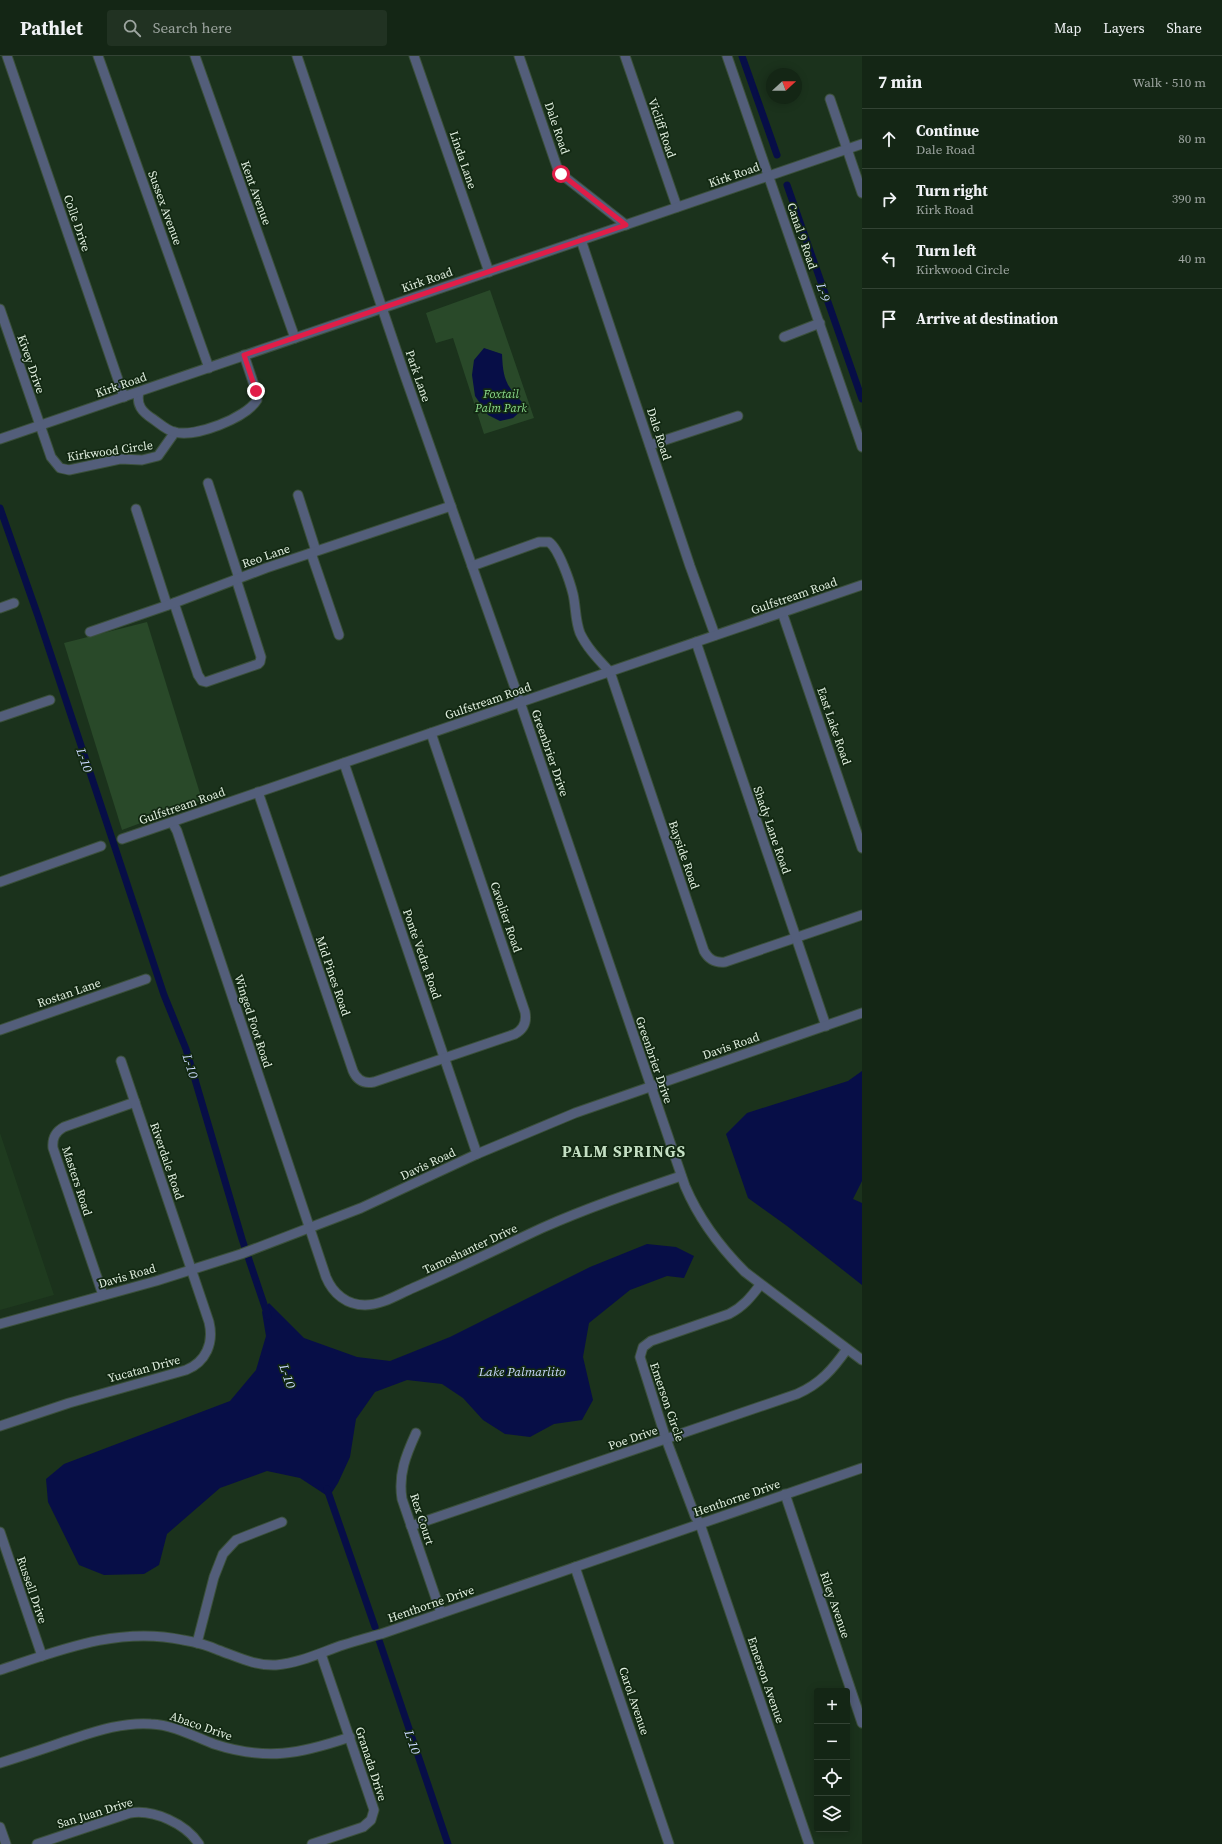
<!DOCTYPE html>
<html lang="en">
<head>
<meta charset="utf-8">
<style>
  :root { --surface:#142615; --page:#213222; --text:#f1f3f6; --muted:#9da5a0; --line:#334334 }
  body { margin:0; font-family:"Source Serif 4",serif; background:var(--page); color:var(--text) }
  .controls { position:absolute; right:12px; bottom:12px; display:grid; overflow:hidden; border-radius:4px; box-shadow:0 2px 10px #0003 }
  .controls button { width:36px; height:36px; display:grid; place-items:center; padding:0; border:0; border-bottom:1px solid var(--line); background:var(--surface); color:var(--text); font:20px sans-serif }
  .compass { position:absolute; left:766px; top:12px; width:36px; height:36px; border-radius:50%; background:var(--surface); box-shadow:0 2px 10px #0003; rotate:69deg }
  .stop { position:absolute; width:12px; height:12px; margin:-9px; border:3px solid #e11d48; border-radius:50%; background:#fff }
  .stop.end { background:#e11d48; border-color:#fff; box-shadow:0 1px 4px #0008 }
  .list { margin:0; padding:0; list-style:none }
  h2 { display:flex; justify-content:space-between; align-items:center; height:52px; margin:0; padding:0 16px; font-size:17px }
  h2 small { font-size:13px; font-weight:400; color:var(--muted) }
  .list li { display:grid; grid-template-columns:26px 1fr auto; gap:12px; align-items:center; box-sizing:border-box; height:60px; padding:0 16px; border-top:1px solid var(--line) }
  .list b { display:block; font-size:15px; white-space:nowrap }
  .list p { margin:0; font-size:13px; white-space:nowrap; color:var(--muted) }
  .list em { font-size:13px; font-style:normal; color:var(--muted) }
  .icon { flex:none; width:22px; height:22px; fill:none; stroke:currentColor; stroke-width:2; stroke-linecap:round; stroke-linejoin:round }
  .map { position:relative; flex:none; width:862px; height:1788px; overflow:hidden }
  header { display:flex; align-items:center; gap:24px; box-sizing:border-box; height:56px; padding:0 20px; background:var(--surface); border-bottom:1px solid var(--line) }
  header strong { font-size:19px }
  nav { display:flex; gap:22px; margin-inline-start:auto; font-size:14px }
  .search { width:280px; height:36px; background:var(--page); display:flex; align-items:center; gap:10px; box-sizing:border-box; padding:0 14px; border-radius:4px; color:var(--muted); font-size:15px }
  main { display:flex }
  aside { flex:1; background:var(--surface) }
  .map>svg:first-child { display:block }
</style>
</head>
<body>
<header>
<strong>Pathlet</strong>
<div class="search"><svg class="icon" aria-label="search" viewBox="0 0 24 24"><circle cx="10" cy="10" r="6"/><path d="M15 15l6 6"/></svg>Search here</div>
<nav><a>Map</a><a>Layers</a><a>Share</a></nav>
</header>
<main>
<div class="map">
<svg width="862" height="1788" viewBox="0 0 862 1788">
  <rect width="100%" height="100%" fill="#1b321c"/>
  <!-- built -->
  <path fill="#1f3b1f" d="M0,1077L54,1239L0,1254Z"/>
  <!-- green -->
  <g fill="#294929">
    <path d="M490,234L534,362L484,378L453,282L436,287L426,257Z"/>
    <path d="M147,566L202,744L122,774L64,587Z"/>
  </g>
  <!-- water -->
  <g fill="#070e47">
    <path d="M484,292L502,298C503,321 505,329 522,346L521,355L513,362L500,365L488,359L475,340L472,319L474,304Z"/>
    <path d="M862,1015V1125L853,1143L862,1147V1229L787,1170L748,1142L726,1078L747,1057L848,1025Z"/>
    <path d="M647,1188L676,1191L694,1200L684,1222L667,1220L630,1234L589,1267L583,1301L593,1344L582,1364L554,1368L530,1381L505,1378L483,1364L463,1342L442,1328L407,1324L375,1336L356,1363L350,1401L338,1427L329,1441L300,1422L267,1415L220,1432L167,1478L159,1509L144,1518L104,1519L79,1509L48,1446L46,1423L64,1408L230,1345L256,1314L266,1280L262,1256L269,1247L304,1282L357,1301L390,1305L450,1281L590,1211Z"/>
  </g>
  <g fill="none" stroke-linecap="round" stroke-linejoin="round">
    <!-- canal -->
    <g stroke="#070e47" stroke-width="7">
      <path d="M742,0L777,99"/>
      <path d="M787,129L862,343"/>
      <path d="M0,452L38,560L164,939L186,993L242,1183L268,1260"/>
      <path d="M327,1433L375,1571"/>
      <path d="M379,1584L448,1788"/>
    </g>
    <defs>
      <g id="minor">
        <path d="M7,0L124,341"/>
        <path d="M98,0L209,312"/>
        <path d="M195,0L295,282"/>
        <path d="M297,0L404,317L520,646L685,1130C699,1163 719,1190 745,1216L862,1304"/>
        <path d="M414,0L489,216"/>
        <path d="M519,0L557,111L561,118L626,169"/>
        <path d="M625,0L677,151"/>
        <path d="M727,0L862,391"/>
        <path d="M830,43L862,137"/>
        <path d="M581,184L690,510L715,579"/>
        <path d="M0,253L51,401L60,412L69,414L120,403L142,404L158,400L175,376"/>
        <path d="M784,281L820,267"/>
        <path d="M139,336C136,349 142,356 153,363C159,367 166,374 174,376C195,382 246,362 257,344L256,335L244,299"/>
        <path d="M0,383L862,88"/>
        <path d="M650,389L738,360"/>
        <path d="M208,427L239,522"/>
        <path d="M298,439L316,495"/>
        <path d="M136,453L167,549"/>
        <path d="M311,497L339,579"/>
        <path d="M472,510L539,486H549C559,493 570,526 573,538C576,551 575,564 580,577C587,592 599,604 610,616L704,895C709,904 715,907 725,906L862,859"/>
        <path d="M174,547L198,619L202,625L206,626L258,608L260,606L261,601L236,523"/>
        <path d="M0,552L14,547"/>
        <path d="M782,556L862,792"/>
        <path d="M90,576L174,547L266,512L451,450"/>
        <path d="M696,586L826,970"/>
        <path d="M0,661L50,644"/>
        <path d="M344,707L477,1098"/>
        <path d="M258,736L353,1015C357,1024 364,1028 374,1026L515,978C524,973 527,966 525,956L431,677"/>
        <path d="M172,766L177,775L326,1221C333,1238 347,1249 365,1249C382,1249 399,1238 413,1232C457,1213 499,1192 542,1172C587,1152 634,1136 681,1120"/>
        <path d="M122,783L862,529"/>
        <path d="M0,826L101,790"/>
        <path d="M0,974L146,923"/>
        <path d="M760,1229C751,1241 743,1251 729,1258L651,1285L643,1291L640,1301L666,1383L695,1460L700,1468L809,1788"/>
        <path d="M103,1239L53,1092C52,1082 55,1076 64,1071L135,1046"/>
        <path d="M0,1268L156,1225L241,1198L361,1152L477,1098L575,1057L862,957"/>
        <path d="M0,1370L69,1347L186,1314C206,1306 214,1287 209,1266L121,1005"/>
        <path d="M416,1377C406,1399 398,1418 402,1443L441,1557"/>
        <path d="M785,1438L862,1667"/>
        <path d="M411,1470L797,1338C820,1328 833,1313 847,1293"/>
        <path d="M0,1476L42,1600"/>
        <path d="M575,1511L669,1788"/>
        <path d="M197,1587L214,1521L223,1498L236,1484L282,1466"/>
        <path d="M0,1614C60,1594 119,1570 183,1584C195,1586 207,1589 218,1594C238,1601 255,1610 276,1609C300,1607 322,1596 343,1589C356,1585 369,1581 381,1578L862,1412"/>
        <path d="M0,1707C22,1700 44,1693 66,1685C94,1676 121,1666 151,1668C174,1669 193,1680 214,1688C266,1705 300,1698 350,1681"/>
        <path d="M0,1771L6,1788"/>
        <path d="M37,1788L130,1757C154,1753 186,1768 199,1788"/>
        <path d="M312,1788L363,1771L371,1764L374,1754L321,1598"/>
      </g>
    </defs>
    <!-- minor casing -->
    <use href="#minor" stroke="#3b503b" stroke-width="11"/>
    <!-- minor -->
    <use href="#minor" stroke="#535e7a" stroke-width="9"/>
  </g>
  <g fill="none" stroke-linecap="round" stroke-linejoin="round">
    <!-- route -->
    <path stroke="#e11d48" stroke-width="5" d="M256,335L244,299L626,169L561,118"/>
  </g>
  <g text-anchor="middle" stroke-width="3.5" stroke-linejoin="round" paint-order="stroke">
    <!-- street labels -->
    <g font-size="12" fill="#e1efe0" stroke="#122812">
      <text transform="translate(557 72) rotate(71)" y="4">Dale Road</text>
      <text transform="translate(662 72) rotate(71)" y="4">Vicliff Road</text>
      <text transform="translate(463 104) rotate(71)" y="4">Linda Lane</text>
      <text transform="translate(734 119) rotate(-19)" y="4">Kirk Road</text>
      <text transform="translate(256 137) rotate(70)" y="4">Kent Avenue</text>
      <text transform="translate(165 152) rotate(70)" y="4">Sussex Avenue</text>
      <text transform="translate(77 167) rotate(71)" y="4">Colle Drive</text>
      <text transform="translate(802 180) rotate(71)" y="4">Canal 9 Road</text>
      <text transform="translate(427 224) rotate(-19)" y="4">Kirk Road</text>
      <text transform="translate(31 308) rotate(71)" y="4">Kivey Drive</text>
      <text transform="translate(418 320) rotate(71)" y="4">Park Lane</text>
      <text transform="translate(121 329) rotate(-19)" y="4">Kirk Road</text>
      <text transform="translate(659 378) rotate(72)" y="4">Dale Road</text>
      <text transform="translate(110 395) rotate(-8)" y="4">Kirkwood Circle</text>
      <text transform="translate(266 500) rotate(-19)" y="4">Reo Lane</text>
      <text transform="translate(794 540) rotate(-19)" y="4">Gulfstream Road</text>
      <text transform="translate(488 645) rotate(-19)" y="4">Gulfstream Road</text>
      <text transform="translate(834 670) rotate(71)" y="4">East Lake Road</text>
      <text transform="translate(550 697) rotate(71)" y="4">Greenbrier Drive</text>
      <text transform="translate(182 750) rotate(-19)" y="4">Gulfstream Road</text>
      <text transform="translate(772 774) rotate(71)" y="4">Shady Lane Road</text>
      <text transform="translate(684 799) rotate(71)" y="4">Bayside Road</text>
      <text transform="translate(506 861) rotate(71)" y="4">Cavalier Road</text>
      <text transform="translate(422 898) rotate(71)" y="4">Ponte Vedra Road</text>
      <text transform="translate(333 920) rotate(71)" y="4">Mid Pines Road</text>
      <text transform="translate(69 937) rotate(-19)" y="4">Rostan Lane</text>
      <text transform="translate(253 965) rotate(72)" y="4">Winged Foot Road</text>
      <text transform="translate(731 990) rotate(-19)" y="4">Davis Road</text>
      <text transform="translate(654 1004) rotate(71)" y="4">Greenbrier Drive</text>
      <text transform="translate(167 1105) rotate(71)" y="4">Riverdale Road</text>
      <text transform="translate(428 1108) rotate(-25)" y="4">Davis Road</text>
      <text transform="translate(77 1125) rotate(72)" y="4">Masters Road</text>
      <text transform="translate(470 1193) rotate(-25)" y="4">Tamoshanter Drive</text>
      <text transform="translate(127 1220) rotate(-16)" y="4">Davis Road</text>
      <text transform="translate(144 1313) rotate(-15)" y="4">Yucatan Drive</text>
      <text transform="translate(667 1346) rotate(71)" y="4">Emerson Circle</text>
      <text transform="translate(633 1382) rotate(-19)" y="4">Poe Drive</text>
      <text transform="translate(737 1442) rotate(-19)" y="4">Henthorne Drive</text>
      <text transform="translate(422 1463) rotate(72)" y="4">Rex Court</text>
      <text transform="translate(32 1534) rotate(71)" y="4">Russell Drive</text>
      <text transform="translate(431 1548) rotate(-19)" y="4">Henthorne Drive</text>
      <text transform="translate(835 1549) rotate(71)" y="4">Riley Avenue</text>
      <text transform="translate(766 1624) rotate(71)" y="4">Emerson Avenue</text>
      <text transform="translate(634 1645) rotate(71)" y="4">Carol Avenue</text>
      <text transform="translate(201 1670) rotate(19)" y="4">Abaco Drive</text>
      <text transform="translate(371 1708) rotate(72)" y="4">Granada Drive</text>
      <text transform="translate(95 1757) rotate(-17)" y="4">San Juan Drive</text>
    </g>
    <!-- park labels -->
    <g font-size="12" font-style="italic" fill="#8bda8c" stroke="#122812">
      <text x="501" y="342">Foxtail<tspan x="501" dy="14">Palm Park</tspan></text>
    </g>
    <!-- water labels -->
    <g font-size="13" font-style="italic" fill="#cbdaff" stroke="#122812">
      <text transform="translate(824 236) rotate(71)" y="5">L-9</text>
      <text transform="translate(85 704) rotate(71)" y="5">L-10</text>
      <text transform="translate(191 1010) rotate(73)" y="5">L-10</text>
      <text x="522" y="1320">Lake Palmarlito</text>
      <text transform="translate(288 1320) rotate(71)" y="5">L-10</text>
      <text transform="translate(413 1686) rotate(71)" y="5">L-10</text>
    </g>
    <!-- district labels -->
    <g font-size="16" font-weight="bold" letter-spacing="1" fill="#c4dfc3" stroke="#122812">
      <text x="624" y="1101">PALM SPRINGS</text>
    </g>
  </g>
</svg>
<div class="controls">
<button>+</button>
<button>−</button>
<button><svg class="icon" aria-label="locate" viewBox="0 0 24 24"><circle cx="12" cy="12" r="6"/><path d="M12 2v4M12 18v4M2 12h4M18 12h4"/></svg></button>
<button><svg class="icon" aria-label="layers" viewBox="0 0 24 24"><path d="M12 4l9 5-9 5-9-5zM3 14l9 5 9-5"/></svg></button>
</div>
<svg class="compass" viewBox="-18 -18 36 36"><path d="M0-13l5 13h-10z" fill="#e53935"/><path d="M0 13l5-13h-10z" fill="#9da5a0"/></svg>
<div class="stop" style="left:561px;top:118px"></div>
<div class="stop end" style="left:256px;top:335px"></div>
</div>
<aside>
<h2>7 min<small>Walk · 510 m</small></h2>
<ul class="list">
<li><svg class="icon" aria-label="ahead" viewBox="0 0 24 24"><path d="M12 20V5M6 11l6-6 6 6"/></svg><div><b>Continue</b><p>Dale Road</p></div><em>80 m</em></li>
<li><svg class="icon" aria-label="right" viewBox="0 0 24 24"><path d="M7 20v-9h11M14 6l5 5-5 5"/></svg><div><b>Turn right</b><p>Kirk Road</p></div><em>390 m</em></li>
<li><svg class="icon" aria-label="left" viewBox="0 0 24 24"><path d="M17 20v-9H6M10 6l-5 5 5 5"/></svg><div><b>Turn left</b><p>Kirkwood Circle</p></div><em>40 m</em></li>
<li><svg class="icon" aria-label="arrive" viewBox="0 0 24 24"><path d="M6 21V4h12l-3 4 3 4H6"/></svg><div><b>Arrive at destination</b></div></li>
</ul>
</aside>
</main>
</body>
</html>
